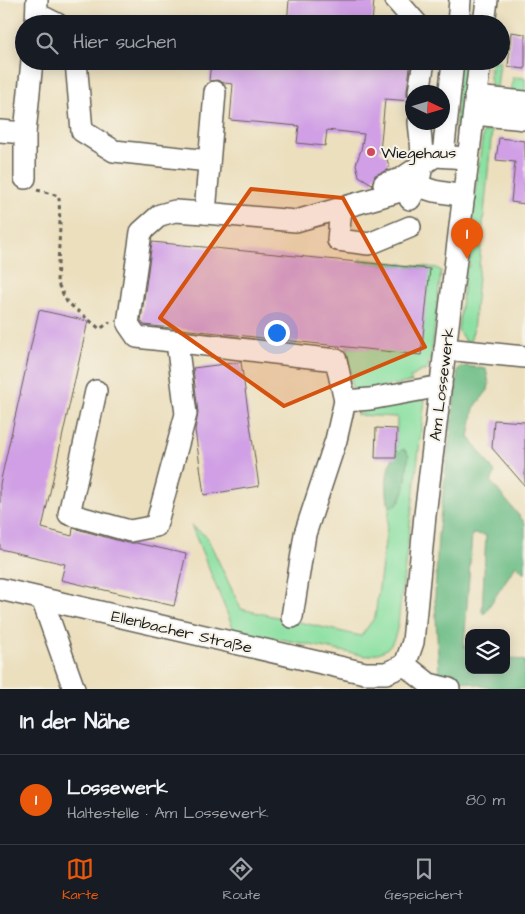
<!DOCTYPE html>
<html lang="de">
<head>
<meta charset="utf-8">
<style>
  :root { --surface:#171b24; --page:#20242c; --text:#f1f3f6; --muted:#9ea1a6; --line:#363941; --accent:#ea580c }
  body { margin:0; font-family:"Architects Daughter",sans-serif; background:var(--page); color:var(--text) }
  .controls { position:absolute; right:15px; bottom:15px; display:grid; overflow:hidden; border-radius:10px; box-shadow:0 2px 12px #0003 }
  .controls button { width:45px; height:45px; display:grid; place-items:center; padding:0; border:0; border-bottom:1px solid var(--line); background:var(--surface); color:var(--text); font:25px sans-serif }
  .compass { position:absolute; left:405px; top:85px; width:45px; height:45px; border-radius:50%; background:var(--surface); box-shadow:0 2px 12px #0003; rotate:94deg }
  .you { position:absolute; left:276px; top:332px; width:18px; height:18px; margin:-12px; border:4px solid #fff; border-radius:50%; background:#1a73e8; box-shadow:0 0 0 8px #1a73e833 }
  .badge { display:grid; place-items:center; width:32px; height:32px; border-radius:50%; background:var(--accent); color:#fff; font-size:16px; font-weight:700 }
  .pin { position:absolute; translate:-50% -41px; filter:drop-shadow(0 1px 2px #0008) }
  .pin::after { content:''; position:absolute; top:26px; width:18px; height:15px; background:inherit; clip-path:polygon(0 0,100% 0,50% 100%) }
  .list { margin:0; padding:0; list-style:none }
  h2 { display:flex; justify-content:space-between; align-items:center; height:65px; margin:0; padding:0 20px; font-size:21px }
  h2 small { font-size:16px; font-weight:400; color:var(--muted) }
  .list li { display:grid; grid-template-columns:32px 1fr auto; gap:15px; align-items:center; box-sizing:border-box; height:90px; padding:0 20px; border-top:1px solid var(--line) }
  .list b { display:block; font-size:19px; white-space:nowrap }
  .list p { margin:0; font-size:16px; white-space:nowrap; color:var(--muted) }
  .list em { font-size:16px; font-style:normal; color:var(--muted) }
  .icon { flex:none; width:28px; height:28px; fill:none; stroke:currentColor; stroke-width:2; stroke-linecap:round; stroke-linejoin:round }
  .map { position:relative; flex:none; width:525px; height:689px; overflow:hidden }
  .search { position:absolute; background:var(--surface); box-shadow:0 2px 12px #0003; left:15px; right:15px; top:15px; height:55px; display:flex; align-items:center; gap:12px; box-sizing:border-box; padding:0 18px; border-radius:28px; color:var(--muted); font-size:19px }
  .sheet { height:155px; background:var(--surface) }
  nav { display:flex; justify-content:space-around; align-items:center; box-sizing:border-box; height:70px; border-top:1px solid var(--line); background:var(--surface); font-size:14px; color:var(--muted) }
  nav a { display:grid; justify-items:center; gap:2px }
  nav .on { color:var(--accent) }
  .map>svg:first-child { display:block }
</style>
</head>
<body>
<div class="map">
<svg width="525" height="689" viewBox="0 0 525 689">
  <rect width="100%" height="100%" fill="#f7f3e8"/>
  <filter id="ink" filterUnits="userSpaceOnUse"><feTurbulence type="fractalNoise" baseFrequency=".02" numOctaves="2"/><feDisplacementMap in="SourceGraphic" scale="10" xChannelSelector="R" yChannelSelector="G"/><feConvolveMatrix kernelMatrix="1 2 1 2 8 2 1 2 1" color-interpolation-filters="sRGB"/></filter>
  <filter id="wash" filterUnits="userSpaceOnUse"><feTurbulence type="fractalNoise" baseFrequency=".0096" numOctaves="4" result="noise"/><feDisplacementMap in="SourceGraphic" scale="20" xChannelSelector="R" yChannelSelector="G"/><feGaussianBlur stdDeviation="1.12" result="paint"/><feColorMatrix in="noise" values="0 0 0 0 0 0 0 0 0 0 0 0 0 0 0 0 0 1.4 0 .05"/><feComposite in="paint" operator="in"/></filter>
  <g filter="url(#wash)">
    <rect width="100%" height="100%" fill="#ebdfbe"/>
    <!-- green -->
    <g fill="#8be0a2" stroke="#547e5f">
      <path d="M459,61H467L459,131L455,135Z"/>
      <path d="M491,61H500L497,88H493C488,79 490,71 491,61Z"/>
      <path d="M513,77L525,78V95L511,94Z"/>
      <path d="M492,129L473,331L470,342L465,341L458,330L466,267H469L470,253L467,252L483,133Z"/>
      <path d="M360,259L437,268L441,271L431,358L426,371H421L410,378L412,382L357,391L352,389L347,347L421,354L429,269L360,262Z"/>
      <path d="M425,399L398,624C394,646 388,652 366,656L234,630L191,525L207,537L241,609L361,636L375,617L396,459L397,417L357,415L358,409Z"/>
    </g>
    <!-- forest -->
    <g fill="#70be88" stroke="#466d52">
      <path d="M466,366L486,369L489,384L488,390L474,408L469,437L495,473L491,482L525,523V574L516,565L484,614L482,612L486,535L472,534L464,647L469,648V670H506V657L525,661V689H493L439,674L435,597L438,536L458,369Z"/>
      <path d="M404,449L409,455C405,472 409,495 393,508L388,503C386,484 384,458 404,449Z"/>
    </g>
    <g id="blocks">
      <!-- building -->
      <g fill="#d09fe5">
        <path d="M289,0H374L372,24H287Z"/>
        <path d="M511,32L525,34V69L508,67Z"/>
        <path d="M211,61H411L407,90V96L411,101L385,99L380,152L386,155L389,167L388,170L375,175L372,184L359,176L356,164L361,150L364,134L327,130L325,146L297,143L299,126L230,120L233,84L224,83L217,80L209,81Z"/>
        <path d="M499,138L525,141V204L511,202L515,162L496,160Z"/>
        <path d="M152,242L430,269L421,355L144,325L141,321Z"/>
        <path d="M39,310L88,321L42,528L72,536L73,528L127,543H136L186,554L174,606L61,580L65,564L0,549V484Z"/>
        <path d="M241,362L259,486L204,495L195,430L198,413L193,368Z"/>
        <path d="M494,420L525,422V486L492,448Z"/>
        <path d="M376,428L397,429L396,458H375Z"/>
      </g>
    </g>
  </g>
  <g filter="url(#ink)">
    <use href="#blocks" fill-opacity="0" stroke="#646055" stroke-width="1"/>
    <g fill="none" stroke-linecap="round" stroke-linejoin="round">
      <defs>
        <g id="minor">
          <path d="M396,0L417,24"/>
          <path d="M37,14L57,24"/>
          <path d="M36,24L37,0"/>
          <path d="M458,24L460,0"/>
          <path d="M484,24L487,0"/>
          <path d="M76,61L82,131L114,151L209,161"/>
          <path d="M215,92L205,213L296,221L418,186L434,191L464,196"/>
          <path d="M419,92L424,61"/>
          <path d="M475,97L525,102"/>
          <path d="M474,114L525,119"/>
          <path d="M0,131L25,133"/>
          <path d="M443,155L453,61"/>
          <path d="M25,178V133L32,61"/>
          <path d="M384,184L401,179L435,156L468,158"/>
          <path d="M410,199C427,171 422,153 419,122"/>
          <path d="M341,208L338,240L369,244L410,227"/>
          <path d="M205,213L175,211L160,215L141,232L128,324L137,337L336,360L345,401L370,399L441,386"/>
          <path d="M445,349L525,357"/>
          <path d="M96,391L69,514L130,531L156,526L186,414L177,342"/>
          <path d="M0,589L365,673H386L405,665L413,642L425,515L480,61"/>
          <path d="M42,599L74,689"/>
          <path d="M292,617L305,534L336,440L345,401"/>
          <path d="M405,665L429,684L449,689"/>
        </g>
      </defs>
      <!-- minor casing -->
      <use href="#minor" stroke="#646055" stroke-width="24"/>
      <!-- path -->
      <path stroke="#646055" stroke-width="3" stroke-dasharray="4 4" stroke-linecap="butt" d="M37,190L59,196L60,227L57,282L67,302L100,329L110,322"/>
      <!-- minor -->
      <use href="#minor" stroke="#fff" stroke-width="21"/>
    </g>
  </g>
  <!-- marked area -->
  <path fill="#d4530e" fill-opacity="0.2" stroke="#d4530e" stroke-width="4" stroke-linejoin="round" d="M251,189L343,198L425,347L284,406L160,318Z"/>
  <!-- markers -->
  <circle fill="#d1495b" stroke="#f7f3e8" stroke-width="2" cx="371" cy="152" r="5"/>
  <g text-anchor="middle" stroke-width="4" stroke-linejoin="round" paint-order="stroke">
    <!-- poi labels -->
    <g font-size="16" fill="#1c1c1c" stroke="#f7f3e8" text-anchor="start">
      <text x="381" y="158">Wiegehaus</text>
    </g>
    <!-- street labels -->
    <g font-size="16" fill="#1c1c1c" stroke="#f7f3e8">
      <text transform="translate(441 384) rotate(-83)" y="6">Am Lossewerk</text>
      <text transform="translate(182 631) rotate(13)" y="6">Ellenbacher Straße</text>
    </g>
  </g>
</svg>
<div class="controls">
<button><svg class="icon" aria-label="layers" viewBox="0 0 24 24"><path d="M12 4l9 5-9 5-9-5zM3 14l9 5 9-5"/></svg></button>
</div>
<svg class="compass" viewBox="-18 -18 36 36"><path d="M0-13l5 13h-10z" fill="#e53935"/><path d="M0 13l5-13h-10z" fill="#9ea1a6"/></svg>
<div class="you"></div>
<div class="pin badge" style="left:467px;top:259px">1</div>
<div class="search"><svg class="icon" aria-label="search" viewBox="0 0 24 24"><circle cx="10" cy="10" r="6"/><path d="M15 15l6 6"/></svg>Hier suchen</div>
</div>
<section class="sheet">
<h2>In der Nähe<small></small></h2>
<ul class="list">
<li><span class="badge">1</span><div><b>Lossewerk</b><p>Haltestelle · Am Lossewerk</p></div><em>80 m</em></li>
</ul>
</section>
<nav>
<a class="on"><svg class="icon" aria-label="map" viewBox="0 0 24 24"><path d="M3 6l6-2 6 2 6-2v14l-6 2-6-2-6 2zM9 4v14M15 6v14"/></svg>Karte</a>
<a><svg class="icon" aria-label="directions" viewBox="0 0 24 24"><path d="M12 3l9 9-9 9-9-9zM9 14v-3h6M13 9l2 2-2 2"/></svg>Route</a>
<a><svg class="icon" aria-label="saved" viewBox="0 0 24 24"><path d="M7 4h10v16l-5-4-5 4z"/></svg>Gespeichert</a>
</nav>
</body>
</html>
